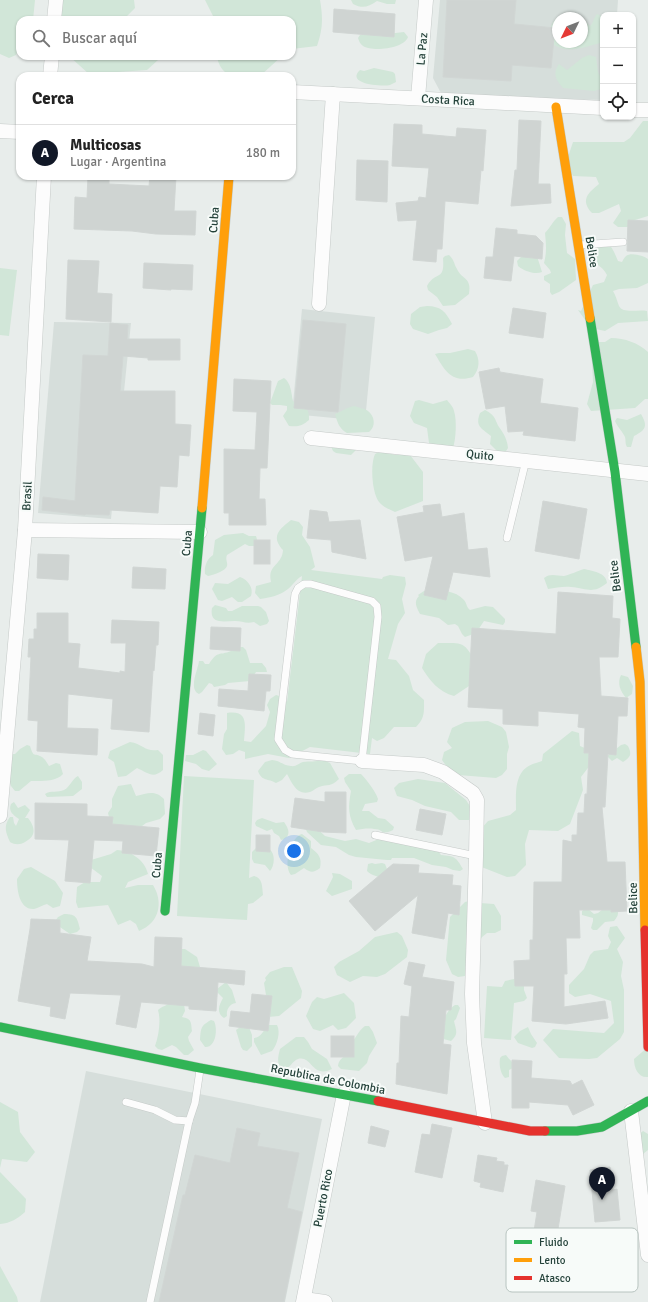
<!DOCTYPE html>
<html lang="es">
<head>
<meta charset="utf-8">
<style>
  :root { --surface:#fff; --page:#f2f2f2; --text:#222; --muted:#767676; --line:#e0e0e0; --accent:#111827 }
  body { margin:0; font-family:Signika,sans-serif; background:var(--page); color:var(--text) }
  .controls { position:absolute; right:12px; top:12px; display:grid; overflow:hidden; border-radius:8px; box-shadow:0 1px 3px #0004 }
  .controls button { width:36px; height:36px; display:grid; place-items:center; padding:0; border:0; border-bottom:1px solid var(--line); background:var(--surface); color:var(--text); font:20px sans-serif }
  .compass { position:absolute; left:552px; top:12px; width:36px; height:36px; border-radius:50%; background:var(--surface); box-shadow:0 1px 3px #0004; rotate:227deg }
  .you { position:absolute; left:294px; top:851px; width:14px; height:14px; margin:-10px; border:3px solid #fff; border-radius:50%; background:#1a73e8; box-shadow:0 0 0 6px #1a73e833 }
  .badge { display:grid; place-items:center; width:26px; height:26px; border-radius:50%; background:var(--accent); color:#fff; font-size:13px; font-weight:700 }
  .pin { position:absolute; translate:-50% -33px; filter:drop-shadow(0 1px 2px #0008) }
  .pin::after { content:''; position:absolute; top:21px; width:14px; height:12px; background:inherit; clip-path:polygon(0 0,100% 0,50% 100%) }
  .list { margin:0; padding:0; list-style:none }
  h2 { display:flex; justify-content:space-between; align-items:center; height:52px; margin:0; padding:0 16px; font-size:17px }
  h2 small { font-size:13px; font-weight:400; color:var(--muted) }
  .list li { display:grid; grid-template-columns:26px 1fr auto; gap:12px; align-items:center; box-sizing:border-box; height:56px; padding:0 16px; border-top:1px solid var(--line) }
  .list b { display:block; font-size:15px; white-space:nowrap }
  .list p { margin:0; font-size:13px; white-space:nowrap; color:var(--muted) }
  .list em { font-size:13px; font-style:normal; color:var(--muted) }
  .icon { flex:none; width:22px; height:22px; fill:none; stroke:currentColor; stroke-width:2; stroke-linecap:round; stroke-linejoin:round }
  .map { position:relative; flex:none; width:648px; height:1302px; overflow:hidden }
  .search { position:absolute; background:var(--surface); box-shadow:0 1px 3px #0004; left:16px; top:16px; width:280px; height:44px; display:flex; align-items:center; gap:10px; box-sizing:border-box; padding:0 14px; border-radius:12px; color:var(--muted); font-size:15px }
  .panel { position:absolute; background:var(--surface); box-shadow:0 1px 3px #0004; left:16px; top:72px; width:280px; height:108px; border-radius:12px }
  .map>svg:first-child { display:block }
</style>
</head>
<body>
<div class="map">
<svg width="648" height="1302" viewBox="0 0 648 1302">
  <rect width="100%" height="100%" fill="#e8edeb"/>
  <!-- built -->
  <g fill="#d6dedb" fill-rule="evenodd">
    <path d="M440,0H618L617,15H603V100L442,95L433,78ZM558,18H582V42H558Z"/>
    <path d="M302,309L375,317L365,421L292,414Z"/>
    <path d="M54,322L131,323L111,519L38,513Z"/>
    <path d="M86,1071L322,1119L285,1302H40Z"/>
  </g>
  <!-- green -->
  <g fill="#d1e6d8">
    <path d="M0,0H35L33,20H20V43L16,55L9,58L0,54Z"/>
    <path d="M58,0H134L135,8L125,18V20H61Z"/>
    <path d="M205,0H320C323,18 323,28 317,46L292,49V20H215Z"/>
    <path d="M351,0H396L395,4H387L377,1C368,7 363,9 353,4Z"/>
    <path d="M597,14L601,16L603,20V42C585,47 565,56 549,41C549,20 558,10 579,18H558V42H582V19L590,26C594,23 593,18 597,14Z"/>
    <path d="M372,32L387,34L404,32L408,37C404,49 372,52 363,46C360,44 359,41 358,38L360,35Z"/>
    <path d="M589,55L596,57L598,72L603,82V86L601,89L594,91L563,88C556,80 552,74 559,64L567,70L582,58Z"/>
    <path d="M69,56H156L158,60L147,70L89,74Z"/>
    <path d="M217,56H282L260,76H232C223,73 218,65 217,56Z"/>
    <path d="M374,68L393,72L395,74L396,82C394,83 392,84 390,85C382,87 345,84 360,70L364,71Z"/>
    <path d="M643,121H648V216L635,220L632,227H618L613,223L621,211L619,204L599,213H592C580,200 588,193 599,184L596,177L573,176L566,163L573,142H624L630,138Z"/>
    <path d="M558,217H562L566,224L565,235L567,253L575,259L576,280L559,292L552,295L550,292V284L544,280V276L551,273L550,270L544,263C547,252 546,244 545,233C550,228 553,221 558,217Z"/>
    <path d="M599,240C612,243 613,250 618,261L622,262C623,260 624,258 626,256C631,252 644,256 648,259V283L637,288L619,289L613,291C616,296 617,301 619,306C623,314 638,309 647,311L648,321L618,323L605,331L591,328L578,310L581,311L593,285L604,282L607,275C602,265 595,265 588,256C588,247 590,243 599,240Z"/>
    <path d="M526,252L536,253L542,272C535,275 524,271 518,266L517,261Z"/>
    <path d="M449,255C455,261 453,262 457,269C462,280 472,277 469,294L455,305L443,306L437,297L428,290L427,286C436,270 445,282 443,258L445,256Z"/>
    <path d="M0,268L17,270L9,336L0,335Z"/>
    <path d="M427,306C441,306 446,312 452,324L447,328L439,330L428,334L413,329L410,324L411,314L420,307Z"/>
    <path d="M611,338C625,338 638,343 648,352V399H645L635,408L591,411L587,404L593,382L591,342H605Z"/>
    <path d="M468,349L475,351C480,360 480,368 473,377C451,384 444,369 435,354L439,353H450Z"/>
    <path d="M284,378C291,383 291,392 293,401C302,409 310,404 309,420C302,426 298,427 289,426L283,416L287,410V406L280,405H272L270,403L278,381Z"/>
    <path d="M419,400L433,404L447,400C450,404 453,406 454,411C457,420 456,439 453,448L433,449L429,443L427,428L414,423L410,416L415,401Z"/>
    <path d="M355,406C359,408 364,408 368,411C375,416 376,427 369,432L347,433C339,429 337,421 335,414C342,412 346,407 355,406Z"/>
    <path d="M485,410C496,416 494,418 499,427C504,434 507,439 508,448L504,454L498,452L490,444L491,436C481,428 475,426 480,413Z"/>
    <path d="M641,414C648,426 646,430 634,436L631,447H627C625,444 626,441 625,437C623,432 618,428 615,421L617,418L627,420Z"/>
    <path d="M356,443V450L351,455L336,453L333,451L330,444Z"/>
    <path d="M381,451L395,455H410L423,472V501L395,512C389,509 383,507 379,502C372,493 370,465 375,454Z"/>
    <path d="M291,520L299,522L303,527L302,535L310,547L315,567L311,570L382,579L383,577L390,575L405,577L406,584L402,599L405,613L398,624L388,659L396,660L409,676L413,690L424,700C424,712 425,718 416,727H394L384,738L377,741L372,738L370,754L310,747L289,758L268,754L245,759V752L239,750L233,754L226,755L222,749L224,734L227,729V713C249,710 245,725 244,741L251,742L266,726L270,712L267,705L270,699L276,695L283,697L287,702L302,576C296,579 293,585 288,589C281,595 269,598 260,599L255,593L256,586L271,582C267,564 282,566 283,550C270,536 280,529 291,520Z"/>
    <path d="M243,533L249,536H256L258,543L256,546H249L245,544L227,555C225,560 228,562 227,566C226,571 213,575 208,576L205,574C204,566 207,559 213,555L215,540L224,535Z"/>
    <path d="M584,569C592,571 606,572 607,583C592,595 587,588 571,587C563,586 556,588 548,589L544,578C551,573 556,576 564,576C569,575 578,571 584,569Z"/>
    <path d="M240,577C248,580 254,588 251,596L242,602H238L232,597L222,601L218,600L212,589L215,583L228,584Z"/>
    <path d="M431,589C442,591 455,590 464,600C467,603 466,607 470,610L485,606L493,607L505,619V622L503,625L484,621L476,633L465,637L462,634L458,626L455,624L448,625L439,618L420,614C417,608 413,602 419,596L418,595L424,591Z"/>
    <path d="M215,605L226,608L228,611H232L242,606H258L261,607L266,612L269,621L267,624L260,626L254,622C246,624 242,621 235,621C224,621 209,625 212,608Z"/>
    <path d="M438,643C465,643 463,641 477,664L472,684L454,696C439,692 430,681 422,668L426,654Z"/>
    <path d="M243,647L246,650L250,663H262L266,668L267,672H256L250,681L228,683L225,685L214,687L212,684L209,683L202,692L199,694C188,689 198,670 199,661H203L205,664H209C218,650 219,656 231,651C236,649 238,647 243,647Z"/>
    <path d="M621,675L628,677L633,686L632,694L626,698C620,691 617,683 621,675Z"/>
    <path d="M488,721L502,727L506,732L509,747L507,754V769L502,775L496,778L458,775L450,771L442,760L444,752L452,748L447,742L452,728L465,722Z"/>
    <path d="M572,731L579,733L580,746L587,749L594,760L581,777L583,790L570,824L558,831L529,830L525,844L526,865L515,876L507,877L479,866L474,837L488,821L510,815L516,810C516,796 514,776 527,767C531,764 537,763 542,761L543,754Z"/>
    <path d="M130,742C143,744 145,752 158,750L163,755V770C153,779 148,773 137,768L126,776L118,777L114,762L108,758L110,751Z"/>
    <path d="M625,744L628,746C632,754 631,757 623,762L617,758L612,761L607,756L621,745Z"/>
    <path d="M27,745L30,746C34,759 34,752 42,757C45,759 47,763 49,766L56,763L60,764L63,774C56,782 41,781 31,781L19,791H15L11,786L6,769L11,754H15L20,749Z"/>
    <path d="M203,750L206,751L217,764L209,771L202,769L196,764L185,761L186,755H193Z"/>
    <path d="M272,760C279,760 284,766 291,766C296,767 299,763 303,762C310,761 315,762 323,760L330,763L339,779C331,787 328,784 319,787C316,788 313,791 310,792C297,796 292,783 287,774L282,780L276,783C268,778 262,782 258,771L265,762Z"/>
    <path d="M349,774H361C366,779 376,792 378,799L377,802L365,804L362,811H369L378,818L385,819L394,827L393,830C380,836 384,829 374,829C368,828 362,829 356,830C348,816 348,807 351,791L345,782L344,778Z"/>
    <path d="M78,776L82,782V789L73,796L47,797L45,794C51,790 58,793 64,790C70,787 72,779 78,776Z"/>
    <path d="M184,776L254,780L249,878L254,876C263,878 262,887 263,895L253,903L248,904L247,920L177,916Z"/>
    <path d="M418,779L445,783L466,800L475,814L471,820H459L451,812L425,806L412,800L397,796L394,788L399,783Z"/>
    <path d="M131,784L136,796C148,793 155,790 164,799L165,814L160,819L146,823L134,832H119L110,821L108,813L112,807V799L118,786Z"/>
    <path d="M14,802L18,808L25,805L30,810L25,818H28C35,827 37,836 25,842C20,845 15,845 10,842C6,833 3,826 10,817H13L14,823L16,826L19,819C13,815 8,811 11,804Z"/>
    <path d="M262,818L276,823L284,822C289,829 292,837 281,840L279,836L274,833L272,829L267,831L256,826L255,823L257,820Z"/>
    <path d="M311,823L325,836L345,841L356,839L369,843L386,836L393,838L400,837L435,847L441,855C455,856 456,857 463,869L460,871L453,870L446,867L432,865L414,858H392L391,860H387L356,857L349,855L336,847L321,845L307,832L304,825Z"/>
    <path d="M302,834L311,841V848C319,854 322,858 320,868C313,873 311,873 304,868L295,874L291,875C283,866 290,837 302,834Z"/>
    <path d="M257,847C260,847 264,847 267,848C276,851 275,865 270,871L265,865L254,863L252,859V852Z"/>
    <path d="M117,850C131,851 145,860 148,874L128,882L125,888L138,885H153C164,903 159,923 139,931L136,924L130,920L118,925L108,905L78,908L76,902L77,887L85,882H100L102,876L90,867L91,860L111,854Z"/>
    <path d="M372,863L375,864L382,863L385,864L389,874L384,879C378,876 372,876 367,871L368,864Z"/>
    <path d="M31,867L55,881L63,893L60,906L53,908L47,904C43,905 38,908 34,909C19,910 17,889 17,879L24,869Z"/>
    <path d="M332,873L340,874L352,881V889L332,896L326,891L333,877Z"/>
    <path d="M473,900L480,903L494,904L501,916V930L495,933H487L482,937L471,957L474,964L465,976L458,977L452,974L446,960L450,917L465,902Z"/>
    <path d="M616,905C619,913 619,915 614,921L605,922L597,930H593L591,928L593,921V918L582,915V911L585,909H588L594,914L598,913L607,906Z"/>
    <path d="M64,914C77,914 77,918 80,929L77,932L70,934L57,925L56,920L58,917Z"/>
    <path d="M617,926L625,938L617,949L623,962L621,976L624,990V1032L620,1039L597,1058L589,1059L559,1058L543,1040L553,1029L604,1033L614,1023L611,1001L590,994L575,997L569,993V985L584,969L590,955L594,951L608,949L611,942L608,936L610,927Z"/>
    <path d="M397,932L402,936L408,950L407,957L385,974L377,977L363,976L350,982L337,975L334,967L339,962L359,951L375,937Z"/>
    <path d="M181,949H185L197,957L200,967L196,973L181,971Z"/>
    <path d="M284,967H292L302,991L301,998L279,1016L268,1017L261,1008L266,995L264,983L266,980L265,978L270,972Z"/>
    <path d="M519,978L524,983V990L527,998L524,1001L514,1003L511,1040L484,1038L487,986L502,987L505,981Z"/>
    <path d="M226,982L232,990L236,1003C229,1004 226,1010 227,1016L224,1018C216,1013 219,1005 223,998L217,992V989Z"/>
    <path d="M344,993L354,1003L356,1018L346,1028L338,1030L333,1025L320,1031L313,1029L306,1016L312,1002L317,997L324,999Z"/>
    <path d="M170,1003L184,1004L185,1011L182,1017C192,1019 191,1022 192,1031L188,1037L189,1041L194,1050L188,1055H184L176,1047L172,1045L162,1050L158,1049L155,1046C159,1035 161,1020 158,1010C162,1006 166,1006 170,1003Z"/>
    <path d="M455,1005H458L460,1008L456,1019L454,1021C456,1030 459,1034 451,1041L436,1037L438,1024C447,1017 446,1011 455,1005Z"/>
    <path d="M211,1020L214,1021C218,1029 216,1048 205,1047L200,1040C201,1029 200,1026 211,1020Z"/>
    <path d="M247,1022L252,1035V1046L247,1051L243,1050L241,1047L236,1030Z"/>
    <path d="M269,1025H277C281,1032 277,1045 272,1051L261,1055L254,1042V1038C261,1038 264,1029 269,1025Z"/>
    <path d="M365,1026H369L373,1032L377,1043L369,1056L367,1063L359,1071L341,1069L338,1066C339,1058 344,1057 351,1053V1043C357,1037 358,1031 365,1026Z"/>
    <path d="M528,1027L531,1034L537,1043L535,1047L532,1048L518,1043L514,1037L520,1031Z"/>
    <path d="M296,1037H304L308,1042L312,1049L327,1059L332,1069C312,1079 312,1055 298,1059C292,1061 290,1069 283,1070C276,1064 278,1057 280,1049Z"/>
    <path d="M648,1047V1077C638,1078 634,1068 634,1059Z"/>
    <path d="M506,1055C510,1061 512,1060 515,1067L509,1070V1077L505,1078C500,1073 499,1064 500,1058L502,1056Z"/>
    <path d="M0,1102L18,1112L20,1132L35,1152L27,1162L2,1159L0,1168Z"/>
    <path d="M643,1131L648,1134V1150L643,1154L637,1136Z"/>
    <path d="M0,1172L26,1199L25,1212C17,1219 11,1223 0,1224Z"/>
    <path d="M0,1266L17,1297L18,1302H0Z"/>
  </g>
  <!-- building -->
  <g fill="#cfd4d2" stroke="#d1d6d4">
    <path d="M447,0H516L514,24L555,28L551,68L512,65L511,81L443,77Z"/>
    <path d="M334,9L395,14L394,37L333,32Z"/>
    <path d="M519,120L541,121L538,184H550L551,203L511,206L515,170H517Z"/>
    <path d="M394,124L422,125V134L456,137L457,128L486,130L483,171L481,170L478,204L445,201L442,249H437L436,262L413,260L417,220L398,221L396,203L418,201L419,197L426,198L429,168L392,166Z"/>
    <path d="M357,160L388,161L387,202L356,200Z"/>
    <path d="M88,176H109V184L149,186L150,176H176L174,211H196L195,235L156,234L132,231L74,229L75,197L87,198Z"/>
    <path d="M628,220L648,221V252L627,251Z"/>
    <path d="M496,228L517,230V234L536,236L543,243L542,259L514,256L511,281L484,278L486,257H493Z"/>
    <path d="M68,260L99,261L97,293L112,294L111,322L66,319Z"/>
    <path d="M144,263L193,265L192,290L171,289V290L143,288Z"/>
    <path d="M513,308L546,313L543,338L509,333Z"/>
    <path d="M303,320L346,324L338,412L294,408Z"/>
    <path d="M110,323L128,325L127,339H180V360H148V358L123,356L120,391H175V424L191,425L189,456L179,455L177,487L160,486L158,513L110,510L109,515L86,514L85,515L42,510L43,497L75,501L83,355L108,356Z"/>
    <path d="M499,368L500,372L543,379L540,403L578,408L575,441L523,435L524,431L508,432L505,406L486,409L479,372Z"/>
    <path d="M234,379L271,381L267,468H260L259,499H265L266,525H229V513H224V449L255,450L257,412L233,411Z"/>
    <path d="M543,501L587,509L579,559L535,551Z"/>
    <path d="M440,504L442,517L464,513L468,550L487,548L490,577L453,572L446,600L424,595L433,556L405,561L397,517L424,512L423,506Z"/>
    <path d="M310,510L327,512L329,522L360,520L366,559L332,552L331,540L307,538Z"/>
    <rect x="254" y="540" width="16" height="24"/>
    <path d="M38,554L69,555L68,580L37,578Z"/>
    <path d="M133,567L166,569L165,589L132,588Z"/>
    <path d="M558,592L613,596L612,618L620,619L618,657H599L601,696L628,698L627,716H618L616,755L608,754L605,807H602L607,862H625L627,911L611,912V910H579L580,938H566L567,974H564V1007L605,1001L608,1018L566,1024L532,1021L534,986H515L514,961L530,960V940H533L534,882H562L563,840L572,842V835H577L578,813H584L585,794H587L589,753H584L585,728L578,727L579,714L538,711V726L503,724V709L468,707L472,628L556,634Z"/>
    <path d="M37,613H68V643L80,644L78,668L120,673V671L125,672L126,643H111L112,620L159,622L158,645H156L154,671L153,670L149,732L111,729L113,699L68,694L67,728L98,729L97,755L37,751L38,721L28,720L31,657H28L29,639H34V629H37Z"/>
    <path d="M211,627L241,628L240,651L210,649Z"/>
    <path d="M249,674L271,675L270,691H266L264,711L218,706L219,689L248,691Z"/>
    <path d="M200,713L215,715L213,736L198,734Z"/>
    <path d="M325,792H346V833L323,832L291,827L295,798L325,802Z"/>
    <path d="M35,803L87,804V816L113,817L112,824L159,828L156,856L122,853L123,841L94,840L90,883L65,881L69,840L35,839Z"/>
    <path d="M420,809L446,814L442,835L416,830Z"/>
    <path d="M256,835H270V852L256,851Z"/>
    <path d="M393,864L419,865L418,873L453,875L452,885L461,886L459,915L448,913L444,939L412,933L418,895L375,931L349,901Z"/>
    <path d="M31,919L60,920V933L91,937L87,961L142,964L154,967L155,937L182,938L181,966L245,971L244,985L218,982L216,1011L189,1009V1006L141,1002L136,1028L116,1024L121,995L70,993L65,1019L50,1016L51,1007L18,1001L30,929Z"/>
    <path d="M409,962L425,965L422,977L454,982L451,1010H446L443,1044L451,1045L447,1094L396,1084L397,1063H399L401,1016L409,1017L412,986L404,984Z"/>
    <path d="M252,994L272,996L268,1031L229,1026L231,1011L250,1013Z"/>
    <rect x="331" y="1036" width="23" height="21"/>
    <path d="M512,1060L532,1061L531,1078L570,1081L572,1085L582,1080L594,1105L573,1115L568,1105L529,1102V1108H512Z"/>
    <path d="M432,1124L452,1128L442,1178L415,1172L422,1134L430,1135Z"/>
    <path d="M371,1126L389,1131L385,1147L368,1143Z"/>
    <path d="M237,1128L260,1133L257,1146L299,1153L287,1208L302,1212L284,1302H159L183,1195H185L195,1155L230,1163Z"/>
    <path d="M478,1155L497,1158L496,1161L504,1162V1165H508L503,1192L480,1187L481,1183L474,1181Z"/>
    <path d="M610,1167L613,1190L617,1189L620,1220L595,1222L590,1170Z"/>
    <path d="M536,1180L565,1186L557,1235L570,1238L568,1249L574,1250L573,1263L566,1262L564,1275L528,1269L537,1212L531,1211Z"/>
  </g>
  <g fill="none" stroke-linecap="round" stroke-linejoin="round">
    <defs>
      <g id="lane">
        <path d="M579,245L623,242"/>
        <path d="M507,538L526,460"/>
        <path d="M304,584H311L372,601L377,606L378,617L362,761L292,754L285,750L278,739L295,594L298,588Z"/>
        <path d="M375,835L476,856"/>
        <path d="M126,1102L155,1110L175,1120L189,1121"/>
        <path d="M150,1302L189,1121L195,1103L200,1070"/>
      </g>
      <g id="street">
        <path d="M54,20L56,0"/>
        <path d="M50,76L52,56"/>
        <path d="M292,92L603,108"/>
        <path d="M418,98L426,0"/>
        <path d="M633,110H648"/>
        <path d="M0,131L20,132"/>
        <path d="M319,304L333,94"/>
        <path d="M311,438L648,474"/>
        <path d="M25,530L200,532"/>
        <path d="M362,761L424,765L443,772L473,793L477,800L476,856L472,994L474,1043L485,1123"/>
        <path d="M0,816L25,530L44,176"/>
        <path d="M631,1111L648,1255"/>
        <path d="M304,1299L325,1302"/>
        <path d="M303,1302L344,1094"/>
      </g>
      <g id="fast">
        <path d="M590,318L615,472L636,647"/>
        <path d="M165,911L202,508"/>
        <path d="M0,1027L200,1068L378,1101"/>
        <path d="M545,1131H577L602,1127L648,1101"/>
      </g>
      <g id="slow">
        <path d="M556,107L590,318"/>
        <path d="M202,508L229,176"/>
        <path d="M636,647L640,682L645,930"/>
      </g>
      <g id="jam">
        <path d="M645,930L648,1047"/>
        <path d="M378,1101L530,1131H545"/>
      </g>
    </defs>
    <!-- lane casing -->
    <use href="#lane" stroke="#c5cac8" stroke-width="8"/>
    <!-- street casing -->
    <use href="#street" stroke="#c5cac8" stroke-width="15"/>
    <!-- fast casing -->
    <use href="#fast" stroke="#c3cbc8" stroke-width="10"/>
    <!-- slow casing -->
    <use href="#slow" stroke="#c3cbc8" stroke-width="10"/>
    <!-- jam casing -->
    <use href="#jam" stroke="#c3cbc8" stroke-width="10"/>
    <!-- lane -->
    <use href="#lane" stroke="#fcfcfc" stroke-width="7"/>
    <!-- street -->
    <use href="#street" stroke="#fcfcfc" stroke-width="14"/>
    <!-- fast -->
    <use href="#fast" stroke="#30b455" stroke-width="9"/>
    <!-- slow -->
    <use href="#slow" stroke="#ff9f0a" stroke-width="9"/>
    <!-- jam -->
    <use href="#jam" stroke="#e5322d" stroke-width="9"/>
  </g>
  <g text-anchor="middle" stroke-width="4" stroke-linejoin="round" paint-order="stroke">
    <!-- street labels -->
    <g font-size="12" fill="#24423a" stroke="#f7fbf9">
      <text transform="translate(422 49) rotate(-85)" y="4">La Paz</text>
      <text transform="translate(448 100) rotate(3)" y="4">Costa Rica</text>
      <text transform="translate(214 220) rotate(-86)" y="4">Cuba</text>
      <text transform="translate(592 252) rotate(81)" y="4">Belice</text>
      <text transform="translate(480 455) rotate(6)" y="4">Quito</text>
      <text transform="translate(27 496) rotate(-87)" y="4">Brasil</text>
      <text transform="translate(187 543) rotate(-85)" y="4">Cuba</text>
      <text transform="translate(615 576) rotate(-97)" y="4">Belice</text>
      <text transform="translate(157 865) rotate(-85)" y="4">Cuba</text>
      <text transform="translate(633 898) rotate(-91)" y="4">Belice</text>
      <text transform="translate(328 1079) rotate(11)" y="4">Republica de Colombia</text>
      <text transform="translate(323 1198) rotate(-79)" y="4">Puerto Rico</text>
    </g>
  </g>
  <!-- legend -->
  <rect x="506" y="1228" width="132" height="64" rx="6" fill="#f7fbf9" stroke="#b8c4c0" stroke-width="1"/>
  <rect x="514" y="1240" width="18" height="4" fill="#30b455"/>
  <rect x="514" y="1258" width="18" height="4" fill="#ff9f0a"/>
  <rect x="514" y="1276" width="18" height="4" fill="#e5322d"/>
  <g font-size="11" fill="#24423a">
    <text x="539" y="1246">Fluido</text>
    <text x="539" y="1264">Lento</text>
    <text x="539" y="1282">Atasco</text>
  </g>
</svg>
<div class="controls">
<button>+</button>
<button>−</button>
<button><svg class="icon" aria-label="locate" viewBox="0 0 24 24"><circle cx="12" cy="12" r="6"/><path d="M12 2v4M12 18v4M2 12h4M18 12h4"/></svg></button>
</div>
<svg class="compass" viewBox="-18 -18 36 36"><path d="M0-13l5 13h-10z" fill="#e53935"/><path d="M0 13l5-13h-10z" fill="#767676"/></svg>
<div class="you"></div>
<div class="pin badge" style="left:602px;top:1200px">A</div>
<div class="search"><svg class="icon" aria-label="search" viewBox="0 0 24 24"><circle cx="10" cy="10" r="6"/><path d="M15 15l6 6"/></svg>Buscar aquí</div>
<section class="panel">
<h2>Cerca<small></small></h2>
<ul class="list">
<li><span class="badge">A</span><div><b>Multicosas</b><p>Lugar · Argentina</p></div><em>180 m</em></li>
</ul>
</section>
</div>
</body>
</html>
